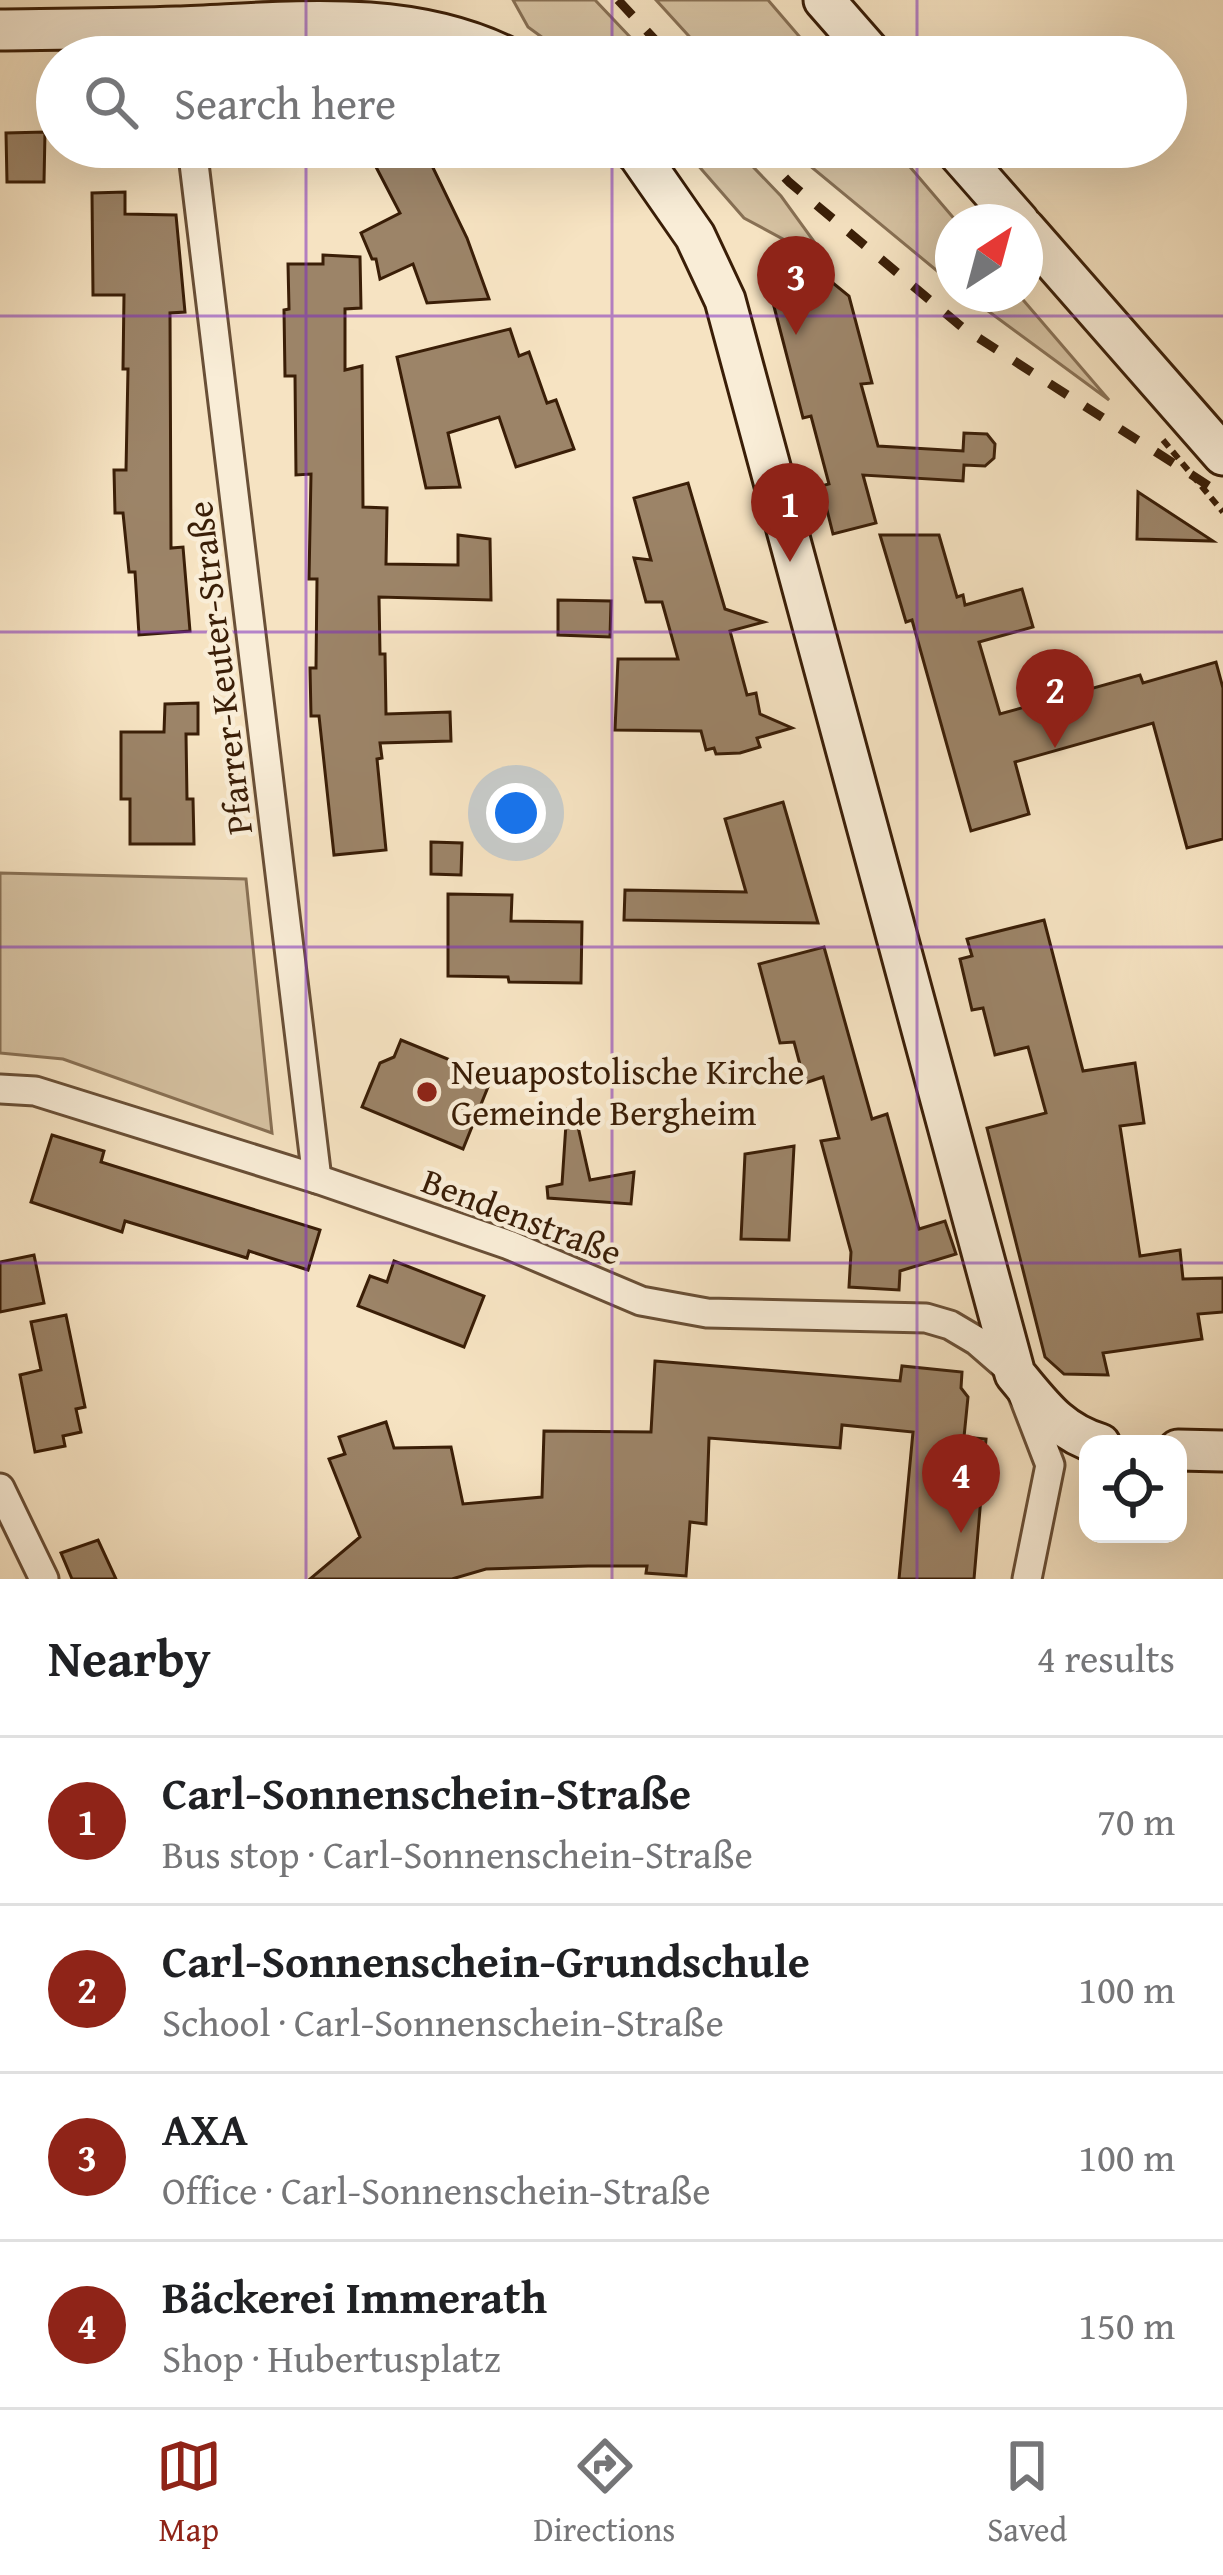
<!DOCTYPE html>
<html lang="en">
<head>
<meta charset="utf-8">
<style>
  :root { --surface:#fff; --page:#f2f2f2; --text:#202124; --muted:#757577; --line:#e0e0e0; --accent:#8f2418 }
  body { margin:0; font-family:"Gentium Book Plus",serif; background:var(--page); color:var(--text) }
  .controls { position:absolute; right:36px; bottom:36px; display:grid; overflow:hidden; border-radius:24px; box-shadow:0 12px 48px #0002 }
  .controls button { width:108px; height:108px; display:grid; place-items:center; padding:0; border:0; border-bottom:3px solid var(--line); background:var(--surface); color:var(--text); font:60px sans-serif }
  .compass { position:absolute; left:935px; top:204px; width:108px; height:108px; border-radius:50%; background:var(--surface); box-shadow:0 12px 48px #0002; rotate:36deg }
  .you { position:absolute; left:516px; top:813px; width:42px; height:42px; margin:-30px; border:9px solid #fff; border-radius:50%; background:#1a73e8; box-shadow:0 0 0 18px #1a73e833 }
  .badge { display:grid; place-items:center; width:78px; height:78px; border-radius:50%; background:var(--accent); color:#fff; font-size:39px; font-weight:700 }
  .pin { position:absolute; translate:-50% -99px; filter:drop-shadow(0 3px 6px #0008) }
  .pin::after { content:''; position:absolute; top:63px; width:42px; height:36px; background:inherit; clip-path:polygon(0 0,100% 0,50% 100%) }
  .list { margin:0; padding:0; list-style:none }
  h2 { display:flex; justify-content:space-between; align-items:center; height:156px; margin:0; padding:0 48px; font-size:51px }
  h2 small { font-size:39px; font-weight:400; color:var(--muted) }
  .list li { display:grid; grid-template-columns:78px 1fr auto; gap:36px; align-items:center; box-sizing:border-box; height:168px; padding:0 48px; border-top:3px solid var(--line) }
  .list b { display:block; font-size:45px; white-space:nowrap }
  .list p { margin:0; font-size:39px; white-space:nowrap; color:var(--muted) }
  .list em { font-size:39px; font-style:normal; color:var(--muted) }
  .icon { flex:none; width:66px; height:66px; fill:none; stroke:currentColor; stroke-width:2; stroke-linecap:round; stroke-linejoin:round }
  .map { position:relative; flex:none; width:1223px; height:1579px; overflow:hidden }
  .search { position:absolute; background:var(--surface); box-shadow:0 12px 48px #0002; left:36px; right:36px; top:36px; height:132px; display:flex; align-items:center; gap:30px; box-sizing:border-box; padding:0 42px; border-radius:66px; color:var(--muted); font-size:45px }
  .sheet { height:828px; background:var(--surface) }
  nav { display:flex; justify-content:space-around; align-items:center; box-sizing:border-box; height:168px; border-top:3px solid var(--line); background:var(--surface); font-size:33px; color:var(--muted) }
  nav a { display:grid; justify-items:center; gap:6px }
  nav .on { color:var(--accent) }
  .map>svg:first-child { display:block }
</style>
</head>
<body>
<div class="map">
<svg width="1223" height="1579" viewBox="0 0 1223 1579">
  <rect width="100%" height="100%" fill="#f6e3c2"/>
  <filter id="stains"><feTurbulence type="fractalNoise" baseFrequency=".00167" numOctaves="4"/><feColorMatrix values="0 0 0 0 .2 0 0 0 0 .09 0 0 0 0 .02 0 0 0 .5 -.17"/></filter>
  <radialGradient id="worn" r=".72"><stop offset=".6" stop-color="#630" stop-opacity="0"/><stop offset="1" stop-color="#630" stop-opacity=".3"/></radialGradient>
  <!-- green -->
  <g fill="#d6c2a2" stroke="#887054" stroke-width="3">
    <path d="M513,0H595L649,57H569L528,27Z"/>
    <path d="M656,0H768L817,57H708Z"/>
    <path d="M682,147H734L781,196L831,265L744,218Z"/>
    <path d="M791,147H893L957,222H953V284L804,161Z"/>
    <path d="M966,294H1018L1109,400L965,294Z"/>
    <path d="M0,873L246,879L272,1133L63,1059L0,1053Z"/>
  </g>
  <!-- building -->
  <g fill="#9c8468" stroke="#3a1e07" stroke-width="3">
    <path d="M45,132L44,182H7L6,133Z"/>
    <path d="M370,147H423L467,238L489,299L427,303L413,264L380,279L376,259H372L361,233L400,213L375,165L378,164Z"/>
    <path d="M125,192V214L176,215L185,312L170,313L171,548L183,547L190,631L139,635L135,572H129L123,513H115L114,470H126L128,369H123L124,295H93L92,193Z"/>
    <path d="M323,255L360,257L361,308L345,309V370L362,366L363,507L387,508L386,564L458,565V535L490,539L491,600L379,597L380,654H385L386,714L450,712L451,741L380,743L382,758L377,759L386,850L334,855L319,716H311L310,668H316L317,579H309L311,474L296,475L295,376H285L284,310L289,309L288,264H323Z"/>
    <path d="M828,279L849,296L872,383L861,384L878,446L963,451L964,433L987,434L995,444L994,458L985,466L964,465L963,481L863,475L876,523L833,534L821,486L829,484L811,416L803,418L771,295Z"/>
    <path d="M510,329L519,356L529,352L547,403L556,400L574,449L516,467L499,417L448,433L460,487L426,488L397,357Z"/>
    <path d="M688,483L725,609L764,622L730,631L747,695L756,693L760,714L792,728L757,738L760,747L740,753L716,754L714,748L706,750L701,731L615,730L618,659H678L662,602H646L634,558L651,560L634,498Z"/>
    <path d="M1138,492L1213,541L1137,539Z"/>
    <path d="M880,535H939L957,597L963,595L965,605L1022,589L1033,627L979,642L1000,714L1140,675L1143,683L1216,662L1223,688V839L1187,848L1153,723L1015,762L1029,814L971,831L912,620L906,622Z"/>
    <path d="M558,600L611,601L610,637L558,635Z"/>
    <path d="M198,703V734H186L187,799H193L194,844H130V799H121V732H164L165,704Z"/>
    <path d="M783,802L818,923L624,920L625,890L746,892L725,819Z"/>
    <path d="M431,842L462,843L461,875L431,874Z"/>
    <path d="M448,894L512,895L511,921L582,922L581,983L509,982L508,977L448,976Z"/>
    <path d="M1044,920L1083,1071L1135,1063L1144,1123L1120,1126L1140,1256L1180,1250L1183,1279L1223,1278V1312L1198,1314L1202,1339L1103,1353L1108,1375L1064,1374L1045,1357L987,1128L1046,1113L1028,1047L995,1055L983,1008L972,1010L960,959L972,956L967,939Z"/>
    <path d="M824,947L872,1119L887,1114L919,1229L945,1221L956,1254L900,1271L899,1290L849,1287L851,1252L821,1141L839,1138L823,1077L805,1083L794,1042L780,1043L759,964Z"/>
    <path d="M401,1040L492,1077L463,1149L362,1107L380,1063L394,1057Z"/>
    <path d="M567,1109H574L590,1180L634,1172L631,1204L548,1198L547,1187L562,1184Z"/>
    <path d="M52,1135L104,1151L101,1162L320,1230L308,1270L249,1251L247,1258L125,1221L122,1232L31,1202Z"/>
    <path d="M794,1146L789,1240L741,1239L745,1154Z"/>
    <path d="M34,1255L44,1303L0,1312V1262Z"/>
    <path d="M394,1261L484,1296L464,1347L358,1306L370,1276L387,1282Z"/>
    <path d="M66,1315L85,1407L76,1409L81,1432L63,1436L65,1446L35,1452L20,1375L41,1370L31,1322Z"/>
    <path d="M655,1361L900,1381L902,1366L962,1372L961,1388L968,1397L964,1437L986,1439L974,1579H899L913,1432L842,1425L840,1448L709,1438L706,1524L690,1522L686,1576L646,1573L647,1566H588L486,1569L452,1579H310L360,1537L329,1459L345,1454L339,1437L386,1422L394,1448L451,1447L463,1504L542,1497L544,1431L651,1432Z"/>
    <path d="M98,1540L116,1579H72L61,1553Z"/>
  </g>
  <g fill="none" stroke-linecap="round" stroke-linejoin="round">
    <defs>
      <g id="street">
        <path d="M192,147L317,1179"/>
        <path d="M0,1089L35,1091L317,1179L509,1245L641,1301L707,1313L926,1318L950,1325L977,1341L1015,1374L1050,1465L1027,1579"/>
        <path d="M0,1488L44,1579"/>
      </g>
      <g id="secondary">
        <path d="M824,0L874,57"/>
        <path d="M0,30C59,29 118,29 177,27C286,23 404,7 506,57"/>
        <path d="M630,147L638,154L695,236L725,300L1015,1374C1041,1405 1059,1432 1100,1444"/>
        <path d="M953,147L1019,222"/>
        <path d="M1025,229L1223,455"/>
        <path d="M1178,1450L1223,1451"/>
      </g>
    </defs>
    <!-- street casing -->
    <use href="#street" stroke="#694f36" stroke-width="33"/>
    <!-- secondary casing -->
    <use href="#secondary" stroke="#3a1e07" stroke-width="45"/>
    <!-- path -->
    <path stroke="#3a1e07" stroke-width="6" stroke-dasharray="9 6" stroke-linecap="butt" d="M905,147L917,161"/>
    <!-- street -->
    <use href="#street" stroke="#f9edd7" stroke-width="27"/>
    <!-- secondary -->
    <use href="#secondary" stroke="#f9edd7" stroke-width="39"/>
    <!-- rail -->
    <g stroke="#3a1e07" stroke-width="9" stroke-dasharray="21 21" stroke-linecap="butt">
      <path d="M618,0L671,57"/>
      <path d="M756,147L789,182L963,328L1223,495"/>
    </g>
    <!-- path-bridge -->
    <path stroke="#3a1e07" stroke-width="6" stroke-dasharray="9 6" stroke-linecap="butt" d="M1163,440L1223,512"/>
  </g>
  <!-- grid -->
  <path fill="none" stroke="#7b2cbf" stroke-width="3" stroke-opacity="0.55" d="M306,0V57M612,0V57M917,0V57M306,147V1579M612,147V1579M917,147V1579M0,316H1223M0,632H1223M0,947H1223M0,1263H1223"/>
  <!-- markers -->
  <circle fill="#8f2418" stroke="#f9edd7" stroke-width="4.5" cx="427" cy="1092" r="12"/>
  <g text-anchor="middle" stroke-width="9" stroke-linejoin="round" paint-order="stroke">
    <!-- street labels -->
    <g font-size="36" fill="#3a1e07" stroke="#f9edd7">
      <text transform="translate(219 668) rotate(-97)" y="13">Pfarrer-Keuter-Straße</text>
      <text transform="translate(522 1216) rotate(21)" y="13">Bendenstraße</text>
    </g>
    <!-- poi labels -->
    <g font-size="36" fill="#3a1e07" stroke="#f9edd7" text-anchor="start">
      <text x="451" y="1084">Neuapostolische Kirche<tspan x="451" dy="41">Gemeinde Bergheim</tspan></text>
    </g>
  </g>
  <rect width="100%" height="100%" filter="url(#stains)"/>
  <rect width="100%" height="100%" fill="url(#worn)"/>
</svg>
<div class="controls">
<button><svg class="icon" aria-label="locate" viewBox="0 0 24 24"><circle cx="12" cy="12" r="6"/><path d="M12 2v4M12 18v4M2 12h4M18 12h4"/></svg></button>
</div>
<svg class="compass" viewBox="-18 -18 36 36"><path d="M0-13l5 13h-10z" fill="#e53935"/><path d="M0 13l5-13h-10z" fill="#757577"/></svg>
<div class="you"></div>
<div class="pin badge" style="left:790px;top:562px">1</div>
<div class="pin badge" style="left:1055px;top:748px">2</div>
<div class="pin badge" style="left:796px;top:335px">3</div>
<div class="pin badge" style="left:961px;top:1533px">4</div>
<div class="search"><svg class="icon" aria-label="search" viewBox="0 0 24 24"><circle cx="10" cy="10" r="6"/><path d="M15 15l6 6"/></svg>Search here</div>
</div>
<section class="sheet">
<h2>Nearby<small>4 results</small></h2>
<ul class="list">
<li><span class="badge">1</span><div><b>Carl-Sonnenschein-Straße</b><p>Bus stop · Carl-Sonnenschein-Straße</p></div><em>70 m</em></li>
<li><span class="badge">2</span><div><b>Carl-Sonnenschein-Grundschule</b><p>School · Carl-Sonnenschein-Straße</p></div><em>100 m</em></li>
<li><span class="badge">3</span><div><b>AXA</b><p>Office · Carl-Sonnenschein-Straße</p></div><em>100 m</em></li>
<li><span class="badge">4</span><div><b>Bäckerei Immerath</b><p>Shop · Hubertusplatz</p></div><em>150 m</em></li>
</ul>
</section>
<nav>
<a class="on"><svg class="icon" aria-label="map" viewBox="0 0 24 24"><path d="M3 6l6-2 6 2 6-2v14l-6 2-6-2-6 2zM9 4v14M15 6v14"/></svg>Map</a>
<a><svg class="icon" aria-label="directions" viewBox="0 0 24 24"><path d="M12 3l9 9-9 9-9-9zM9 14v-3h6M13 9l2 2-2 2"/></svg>Directions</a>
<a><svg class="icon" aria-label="saved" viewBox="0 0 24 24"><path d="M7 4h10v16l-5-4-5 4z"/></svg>Saved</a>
</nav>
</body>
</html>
